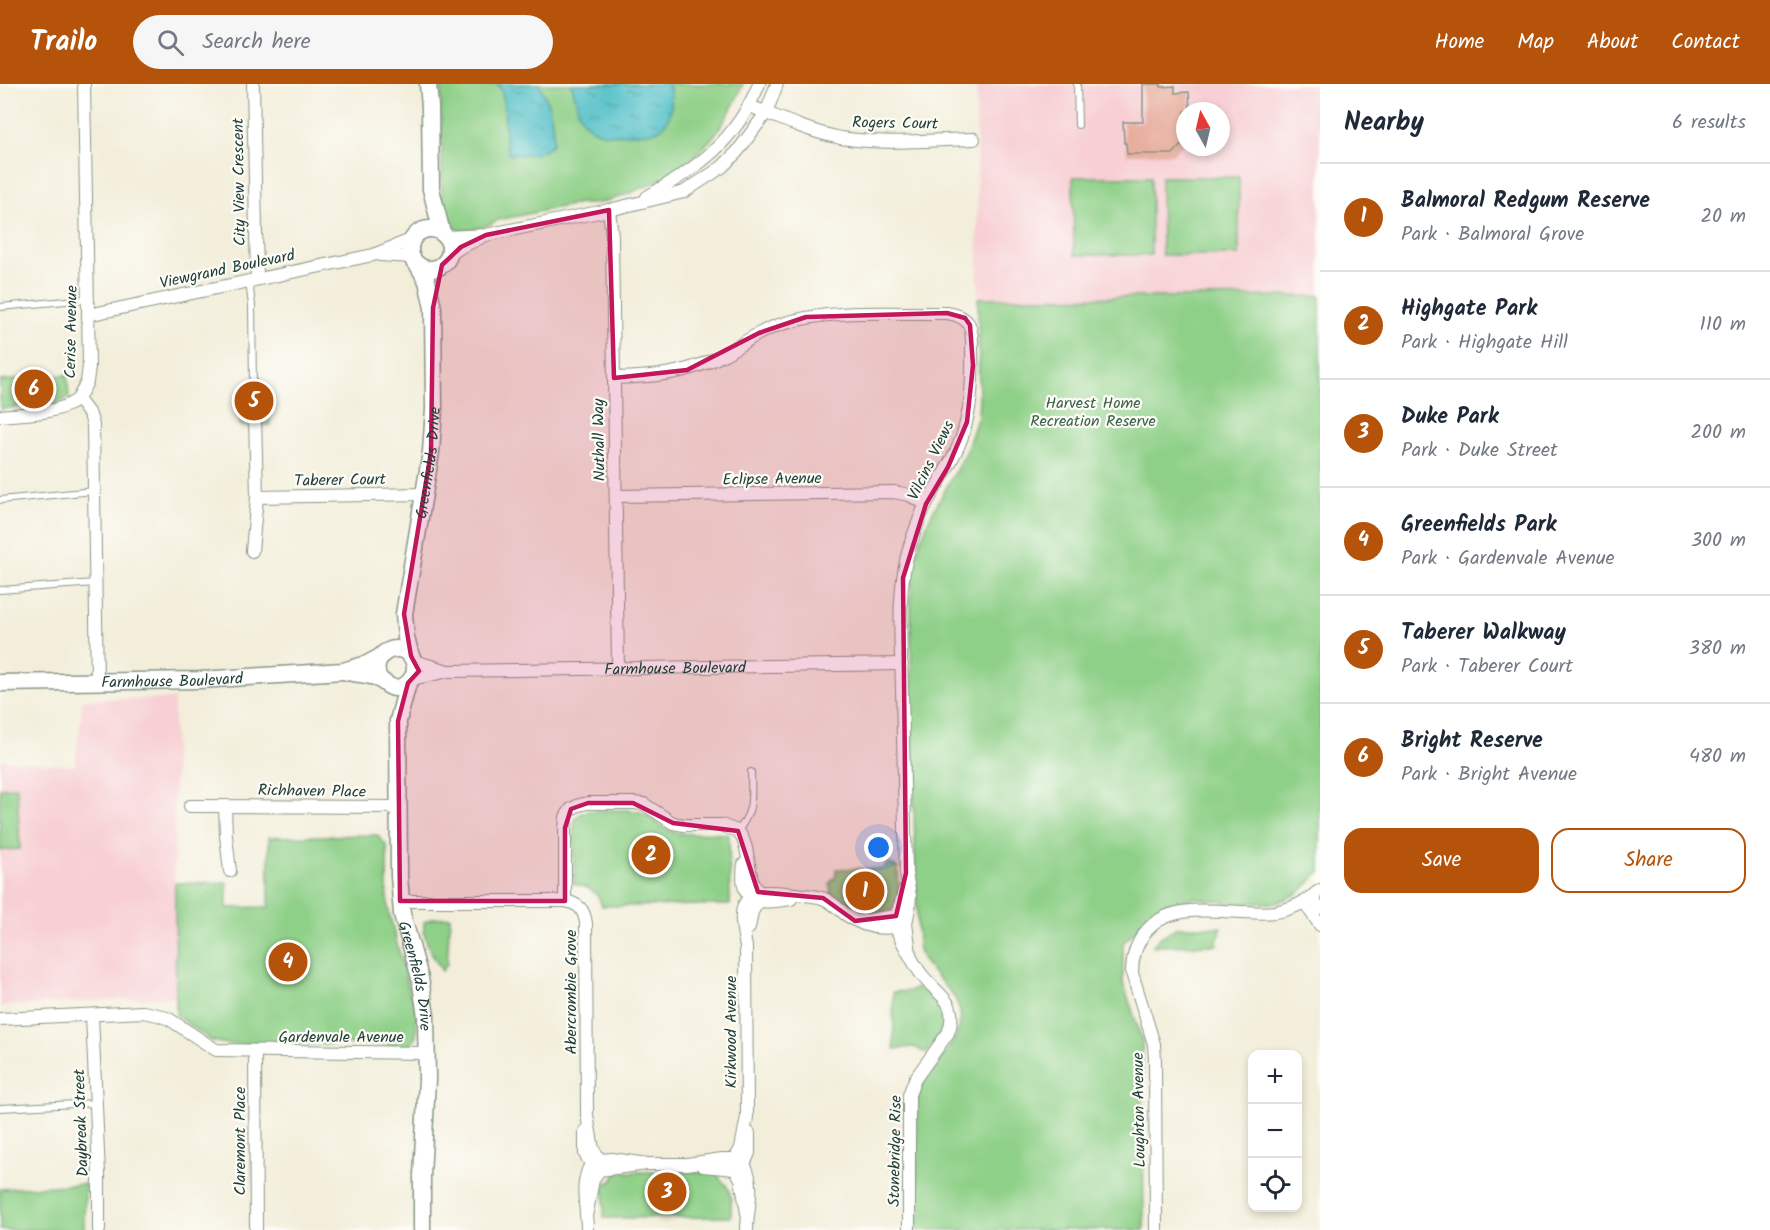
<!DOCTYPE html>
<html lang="en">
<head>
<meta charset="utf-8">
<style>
  :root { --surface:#fff; --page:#f6f6f7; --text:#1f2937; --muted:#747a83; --line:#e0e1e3; --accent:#b45309 }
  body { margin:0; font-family:Kalam,sans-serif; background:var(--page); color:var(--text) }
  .controls { position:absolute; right:18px; bottom:18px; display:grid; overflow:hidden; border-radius:12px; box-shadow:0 3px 9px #0003 }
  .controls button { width:54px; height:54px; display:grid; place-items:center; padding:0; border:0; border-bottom:2px solid var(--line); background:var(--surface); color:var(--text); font:30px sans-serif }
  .compass { position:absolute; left:1176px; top:18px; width:54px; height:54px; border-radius:50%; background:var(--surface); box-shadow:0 3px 9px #0003; rotate:352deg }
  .you { position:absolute; left:879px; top:764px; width:21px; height:21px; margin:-15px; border:4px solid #fff; border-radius:50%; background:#1a73e8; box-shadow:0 0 0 9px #1a73e833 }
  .badge { display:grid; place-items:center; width:39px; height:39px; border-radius:50%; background:var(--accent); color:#fff; font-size:20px; font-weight:700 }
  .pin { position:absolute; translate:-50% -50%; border:3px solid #fff; box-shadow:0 2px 6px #0006 }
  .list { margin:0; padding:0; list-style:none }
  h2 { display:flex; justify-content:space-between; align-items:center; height:78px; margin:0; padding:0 24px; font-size:26px }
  h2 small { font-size:20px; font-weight:400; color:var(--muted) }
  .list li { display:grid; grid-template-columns:39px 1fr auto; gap:18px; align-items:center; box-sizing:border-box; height:108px; padding:0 24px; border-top:2px solid var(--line) }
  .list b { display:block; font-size:22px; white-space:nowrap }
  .list p { margin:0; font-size:20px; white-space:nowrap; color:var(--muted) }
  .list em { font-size:20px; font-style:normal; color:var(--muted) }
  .actions { display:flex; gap:12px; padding:18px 24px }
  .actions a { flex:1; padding:14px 0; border:2px solid var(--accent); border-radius:18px; text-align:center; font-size:21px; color:var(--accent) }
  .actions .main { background:var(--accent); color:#fff }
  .icon { flex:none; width:33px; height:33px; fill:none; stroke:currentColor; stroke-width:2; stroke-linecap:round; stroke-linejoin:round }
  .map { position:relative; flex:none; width:1320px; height:1146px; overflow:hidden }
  header { display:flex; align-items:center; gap:36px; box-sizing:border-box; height:84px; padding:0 30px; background:var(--accent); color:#fff }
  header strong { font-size:28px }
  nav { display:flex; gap:33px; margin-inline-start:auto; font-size:21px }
  .search { width:420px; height:54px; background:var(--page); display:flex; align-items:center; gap:15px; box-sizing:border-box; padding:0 21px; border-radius:33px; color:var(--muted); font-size:22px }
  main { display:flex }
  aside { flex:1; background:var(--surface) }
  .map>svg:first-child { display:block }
</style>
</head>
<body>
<header>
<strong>Trailo</strong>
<div class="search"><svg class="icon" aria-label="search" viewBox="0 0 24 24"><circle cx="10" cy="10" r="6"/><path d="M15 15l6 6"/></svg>Search here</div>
<nav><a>Home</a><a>Map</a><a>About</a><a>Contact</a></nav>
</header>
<main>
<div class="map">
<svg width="1320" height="1146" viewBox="0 0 1320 1146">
  <defs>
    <pattern id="water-ripples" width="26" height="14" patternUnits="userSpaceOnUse" patternTransform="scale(1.5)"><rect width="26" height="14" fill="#53c1c8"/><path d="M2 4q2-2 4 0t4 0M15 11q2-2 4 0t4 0" fill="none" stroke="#449ea3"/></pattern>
  </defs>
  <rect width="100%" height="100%" fill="#fdfcf7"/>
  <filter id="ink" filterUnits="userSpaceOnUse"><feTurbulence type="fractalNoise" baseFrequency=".0167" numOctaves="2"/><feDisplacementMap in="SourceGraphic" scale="12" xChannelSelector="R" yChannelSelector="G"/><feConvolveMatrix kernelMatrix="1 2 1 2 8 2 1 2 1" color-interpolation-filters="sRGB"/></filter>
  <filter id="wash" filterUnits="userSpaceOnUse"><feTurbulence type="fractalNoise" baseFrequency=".008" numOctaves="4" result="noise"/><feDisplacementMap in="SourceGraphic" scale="24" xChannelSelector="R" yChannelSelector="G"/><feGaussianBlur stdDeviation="1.35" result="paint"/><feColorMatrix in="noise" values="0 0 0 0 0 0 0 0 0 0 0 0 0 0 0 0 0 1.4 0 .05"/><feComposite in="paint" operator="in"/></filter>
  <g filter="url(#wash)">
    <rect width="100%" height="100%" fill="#f3eeda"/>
    <!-- built -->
    <g fill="#f7cfd4" fill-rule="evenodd">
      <path d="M976,0H1320V212L978,214ZM1185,27H1221V63H1185Z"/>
      <path d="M83,615H174L175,913L0,922V676L75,682Z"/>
    </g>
    <!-- green -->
    <g fill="#8fd088" stroke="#57865e" stroke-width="1.5">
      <path d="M441,0H743C734,22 721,46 704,63C695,72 685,80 675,86C657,99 601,125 580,119L498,136C488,143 456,153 448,140C445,136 444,127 442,121Z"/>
      <path d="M1073,93H1151V171H1074Z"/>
      <path d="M1161,93H1239V171H1162Z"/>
      <path d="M1320,212V788L1299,809L1276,819H1232L1195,814L1162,820L1123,859V899L1142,956L1144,1146H917C917,1117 917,1088 917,1059C917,1042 915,1024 919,1008C928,980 965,959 960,928C956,903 925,891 918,863L912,658L911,511L912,493L919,461L930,433L966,368L978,332L979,313L978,214Z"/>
      <path d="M67,291L69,313L58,319L0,325V297Z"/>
      <path d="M265,301L270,323V341L240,342V312Z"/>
      <path d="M17,703L20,765L0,766V704Z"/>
      <path d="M588,727C603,727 631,723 645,730C655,735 661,745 673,748C691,753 711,746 729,751L730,821L602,822C598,807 588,803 574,800V739C576,732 580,729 588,727Z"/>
      <path d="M377,751L387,762V811L389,829L410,910C415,916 416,924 416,933C417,947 419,961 401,962C396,962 392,962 387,960H227L212,957L176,931L175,799H227V824L269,823V753Z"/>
      <path d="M888,779L898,784L899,813L893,826C885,828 876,831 869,831C855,831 846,812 831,810L830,799L836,792V785H883Z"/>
      <path d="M450,833L447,880L442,887C433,872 422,855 424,838L433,834Z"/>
      <path d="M1178,843H1221L1220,851L1218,853L1217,861L1153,862L1159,854Z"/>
      <path d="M921,903L944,925V944L926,969L914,963L894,965L893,908L910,907Z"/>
      <path d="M627,1088H716C719,1096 724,1097 728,1104C733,1112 731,1124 731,1133L604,1134V1105L605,1100L612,1097L617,1089Z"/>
      <path d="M85,1100L84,1146H0V1105Z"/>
    </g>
    <!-- water -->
    <g fill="url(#water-ripples)" stroke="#397f7e" stroke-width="1.5">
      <path d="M497,0H539C550,19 554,37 553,59C538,74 527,70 509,71C500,52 511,15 497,0Z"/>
      <path d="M571,0H669C672,13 674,30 664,41C657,50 644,49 634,50C616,51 599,53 585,39C576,30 577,13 571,0Z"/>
    </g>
    <g id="blocks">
      <!-- building -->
      <path fill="#e7ae9e" d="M1143,0H1161V3L1175,2V9L1189,8L1190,27H1185V57L1173,70H1127L1126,59H1124L1123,38H1143Z"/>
    </g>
  </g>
  <g filter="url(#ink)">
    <use href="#blocks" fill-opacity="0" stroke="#899687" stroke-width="1.5"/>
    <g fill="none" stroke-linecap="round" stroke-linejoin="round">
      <defs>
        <g id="lane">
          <path d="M1077,0L1078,41"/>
          <path d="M249,197L252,222L253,304"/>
          <path d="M0,223L88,215"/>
          <path d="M0,416L94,407"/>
          <path d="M0,506L95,499"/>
          <path d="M738,747C755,724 751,714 751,688"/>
          <path d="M0,1024L95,1019"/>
        </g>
        <g id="street">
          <path d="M84,0L89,282L87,298L78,315L90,331L93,341L97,598"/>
          <path d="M253,0L257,195"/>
          <path d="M750,22C779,34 810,48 841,54C884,61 930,56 974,55"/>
          <path d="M647,113C699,82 735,59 759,0"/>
          <path d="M609,126L612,152L618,584"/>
          <path d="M445,153L486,151L609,126L684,108L722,83L737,68L766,29L777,0"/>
          <path d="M380,171L412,173"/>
          <path d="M449,171L461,163L480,154"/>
          <path d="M88,231L373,171L413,155"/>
          <path d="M614,294C654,293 688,290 725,270C744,259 761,246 782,240C831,224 895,230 947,229C974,233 972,246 972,269C973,301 971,333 958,363C949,382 938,400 927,418C920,431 915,447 910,461C896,507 901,558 902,606C903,667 905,728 906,789L910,812L909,825L906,839L910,870"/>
          <path d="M0,332C25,329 57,331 78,315"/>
          <path d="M616,412L894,408L909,411L926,420"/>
          <path d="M257,413L424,410"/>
          <path d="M252,467L257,413L255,333"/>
          <path d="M414,577L445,586"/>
          <path id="s1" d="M412,595L449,587L902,580"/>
          <path d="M190,722L399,723"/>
          <path d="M225,722L226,752L230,787"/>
          <path d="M744,780C738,822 759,820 791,815"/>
          <path d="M904,807C902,819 894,831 896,843C897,850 917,885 922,891C938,912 960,917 948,949L915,995L909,1011V1146"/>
          <path d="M1312,813L1320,824"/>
          <path d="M400,817H565C579,820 584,825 586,839L587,1031L593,1065L600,1076L599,1086L593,1096L587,1128"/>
          <path d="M565,817V744L566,733L571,725L579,721L588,719H633L644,720L673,739L684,741H721L738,747L743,755L746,764L752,797L758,808V818L752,828L749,844"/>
          <path d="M1304,818L1320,841"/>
          <path d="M859,837L896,832L903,837"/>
          <path d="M92,931L99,1090V1146"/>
          <path d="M0,935L143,928L158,931L169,935L216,966L427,969"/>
          <path d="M255,968L256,1146"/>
          <path d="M585,1047V1070L591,1080C579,1100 587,1123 587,1146"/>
          <path d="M647,1080L612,1075L600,1076L591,1080L599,1086L647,1080H687L722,1075H735L744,1080"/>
          <path d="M703,1082L735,1085L741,1081"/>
          <path d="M747,1129L741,1095L735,1085V1075L741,1064L747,1033L746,863C744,851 739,833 744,821C747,816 751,811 757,809C767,806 811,811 822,814C831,817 838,824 845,830C864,844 884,848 906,839"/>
          <path d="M747,1146C747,1124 756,1100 744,1080L749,1069V1049"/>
          <path d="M1156,1146L1155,977L1154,960L1132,889C1132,874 1135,862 1144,850C1172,811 1235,833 1275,828C1293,825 1307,818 1320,806"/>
        </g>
        <g id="secondary">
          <path d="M428,0L430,23L431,105L442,149"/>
          <circle cx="430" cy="165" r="20"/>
          <path id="s2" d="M411,572L406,554L404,530L431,368L434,325L433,224L427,197L418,181"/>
          <path d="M347,588C356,590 371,590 379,595C385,598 387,603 395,604C408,604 418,591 414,578C405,553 367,567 379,595"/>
          <path id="s3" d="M0,599L200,596L343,587L367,580L380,573"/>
          <path id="s4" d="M408,599L398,637L399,792L402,830L420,894L426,932L427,995L422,1092V1146"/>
        </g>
      </defs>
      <!-- lane casing -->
      <use href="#lane" stroke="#899687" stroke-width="8"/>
      <!-- street casing -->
      <use href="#street" stroke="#899687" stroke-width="14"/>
      <!-- secondary casing -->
      <use href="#secondary" stroke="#899687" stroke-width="19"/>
      <!-- lane -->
      <use href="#lane" stroke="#fff" stroke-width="6"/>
      <!-- street -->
      <use href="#street" stroke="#fff" stroke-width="12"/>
      <!-- secondary -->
      <use href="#secondary" stroke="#fff" stroke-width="16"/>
    </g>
  </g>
  <!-- marked area -->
  <path fill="#c2185b" fill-opacity="0.2" stroke="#c2185b" stroke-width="4.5" stroke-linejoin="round" d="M609,126L614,294L687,286L759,249L806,233L947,229L965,234L970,241L973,281L967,338L948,383L926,420L903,494L906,789L896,832L855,837L823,814L758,808L738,747L673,739L633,719H588L571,725L565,744V817H400L398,637L408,599L419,587L411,572L404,530L431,368L433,224L442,181L461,163L486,151Z"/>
  <g text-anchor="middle" stroke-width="4.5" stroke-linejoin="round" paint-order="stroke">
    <!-- street labels -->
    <g font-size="16" fill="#1f3d34" stroke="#fdfcf7">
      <text transform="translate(895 38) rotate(1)" y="6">Rogers Court</text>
      <text transform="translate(238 98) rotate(-91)" y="6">City View Crescent</text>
      <text transform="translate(227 184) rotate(-12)" y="6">Viewgrand Boulevard</text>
      <text transform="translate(70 248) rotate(-89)" y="6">Cerise Avenue</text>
      <text transform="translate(598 356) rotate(-91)" y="6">Nuthall Way</text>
      <text transform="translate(930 376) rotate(-64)" y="6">Vilcins Views</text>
      <text dy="6" stroke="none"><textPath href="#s2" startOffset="196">Greenfields Drive</textPath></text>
      <text transform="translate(772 394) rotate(-1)" y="6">Eclipse Avenue</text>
      <text transform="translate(340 395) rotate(-1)" y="6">Taberer Court</text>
      <text dy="6" stroke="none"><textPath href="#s1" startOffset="264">Farmhouse Boulevard</textPath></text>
      <text dy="6" stroke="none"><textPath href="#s3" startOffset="172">Farmhouse Boulevard</textPath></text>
      <text transform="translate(312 706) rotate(1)" y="6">Richhaven Place</text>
      <text dy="6" stroke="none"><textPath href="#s4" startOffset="296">Greenfields Drive</textPath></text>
      <text transform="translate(570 908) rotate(-90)" y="6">Abercrombie Grove</text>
      <text transform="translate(730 948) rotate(-90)" y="6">Kirkwood Avenue</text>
      <text x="341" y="958">Gardenvale Avenue</text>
      <text transform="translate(1138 1026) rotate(-91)" y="6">Loughton Avenue</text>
      <text transform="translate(80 1039) rotate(-92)" y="6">Daybreak Street</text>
      <text transform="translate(239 1057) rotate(-90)" y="6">Claremont Place</text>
      <text transform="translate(894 1067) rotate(-89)" y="6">Stonebridge Rise</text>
    </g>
    <!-- park labels -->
    <g font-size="16" fill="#3b6249" stroke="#fdfcf7">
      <text x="1093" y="324">Harvest Home<tspan x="1093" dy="18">Recreation Reserve</tspan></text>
    </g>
  </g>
</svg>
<div class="controls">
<button>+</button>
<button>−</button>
<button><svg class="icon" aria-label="locate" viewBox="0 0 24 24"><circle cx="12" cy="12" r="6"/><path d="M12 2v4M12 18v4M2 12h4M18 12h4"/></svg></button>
</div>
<svg class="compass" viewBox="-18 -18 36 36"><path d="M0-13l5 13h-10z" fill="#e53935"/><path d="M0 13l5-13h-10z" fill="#747a83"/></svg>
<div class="you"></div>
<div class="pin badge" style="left:865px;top:807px">1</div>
<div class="pin badge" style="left:651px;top:771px">2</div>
<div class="pin badge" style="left:667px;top:1108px">3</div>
<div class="pin badge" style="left:288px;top:878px">4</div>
<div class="pin badge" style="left:254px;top:317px">5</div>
<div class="pin badge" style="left:34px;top:305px">6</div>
</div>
<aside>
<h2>Nearby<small>6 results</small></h2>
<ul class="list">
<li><span class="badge">1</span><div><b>Balmoral Redgum Reserve</b><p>Park · Balmoral Grove</p></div><em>20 m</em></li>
<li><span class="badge">2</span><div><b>Highgate Park</b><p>Park · Highgate Hill</p></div><em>110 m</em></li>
<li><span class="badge">3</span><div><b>Duke Park</b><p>Park · Duke Street</p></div><em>200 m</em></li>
<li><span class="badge">4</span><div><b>Greenfields Park</b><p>Park · Gardenvale Avenue</p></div><em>300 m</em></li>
<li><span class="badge">5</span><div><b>Taberer Walkway</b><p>Park · Taberer Court</p></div><em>380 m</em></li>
<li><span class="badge">6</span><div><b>Bright Reserve</b><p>Park · Bright Avenue</p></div><em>480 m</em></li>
</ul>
<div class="actions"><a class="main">Save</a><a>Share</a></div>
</aside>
</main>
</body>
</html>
